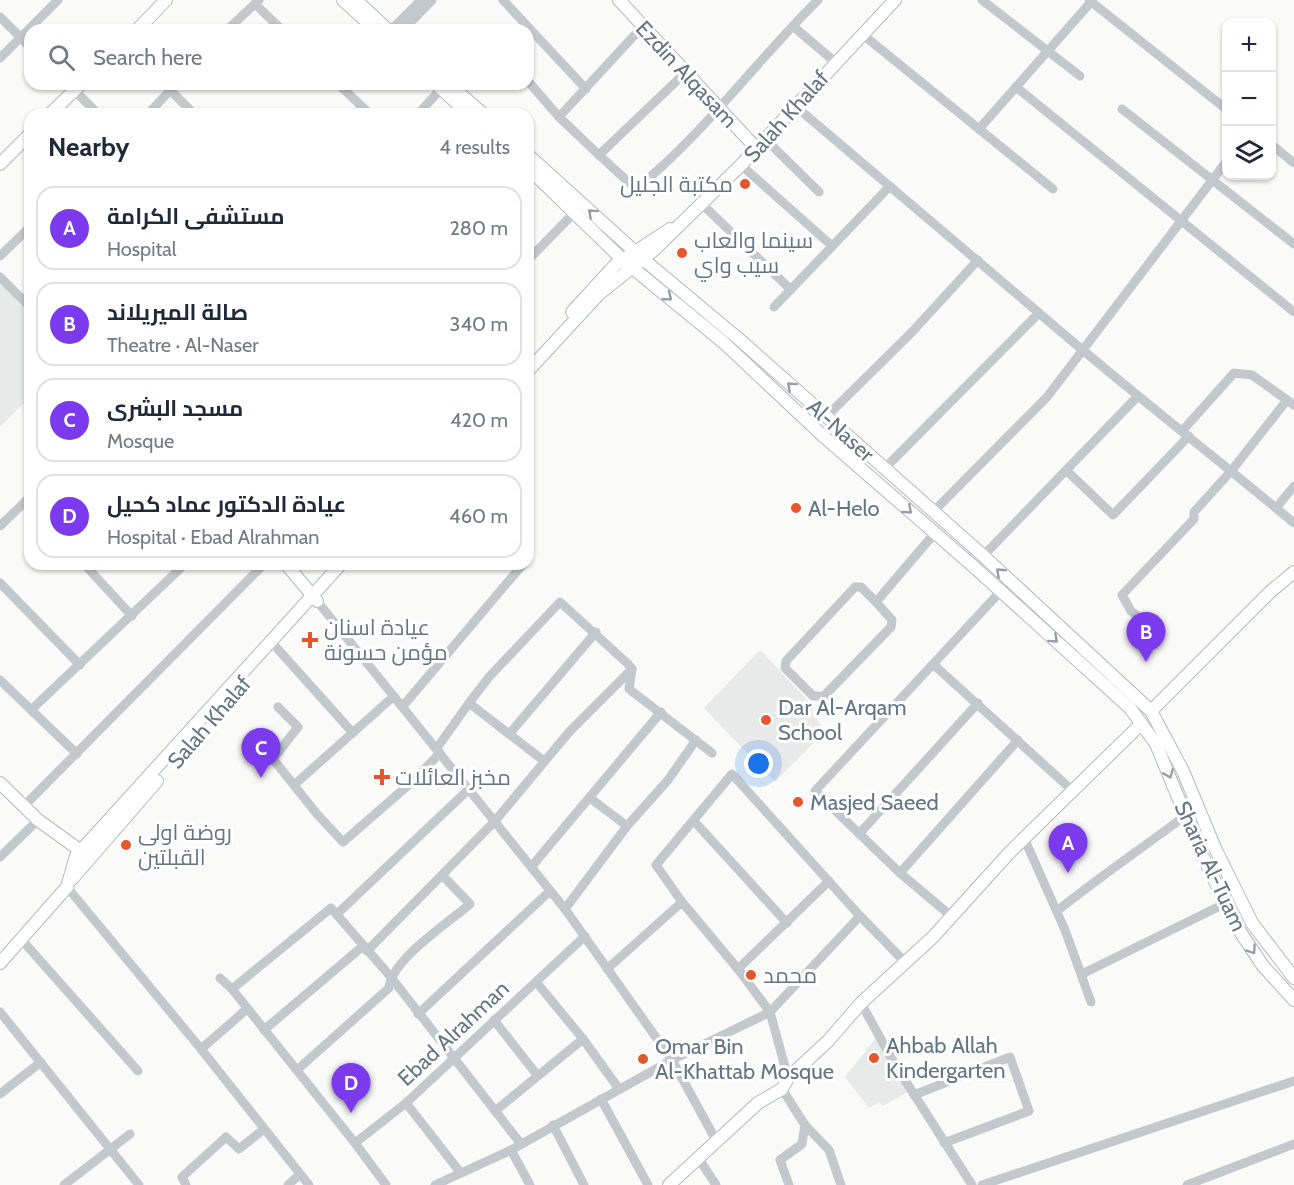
<!DOCTYPE html>
<html lang="en">
<head>
<meta charset="utf-8">
<style>
  :root { --surface:#fff; --page:#f2f2f3; --text:#1f2937; --muted:#747a83; --line:#e0e1e3; --accent:#7c3aed }
  body { margin:0; font-family:Cabin,Cairo,sans-serif; background:var(--page); color:var(--text) }
  .controls { position:absolute; right:18px; top:18px; display:grid; overflow:hidden; border-radius:12px; box-shadow:0 2px 4px #0004 }
  .controls button { width:54px; height:54px; display:grid; place-items:center; padding:0; border:0; border-bottom:2px solid var(--line); background:var(--surface); color:var(--text); font:30px sans-serif }
  .you { position:absolute; left:759px; top:764px; width:21px; height:21px; margin:-15px; border:4px solid #fff; border-radius:50%; background:#1a73e8; box-shadow:0 0 0 9px #1a73e833 }
  .badge { display:grid; place-items:center; width:39px; height:39px; border-radius:50%; background:var(--accent); color:#fff; font-size:20px; font-weight:700 }
  .pin { position:absolute; translate:-50% -50px; filter:drop-shadow(0 2px 3px #0008) }
  .pin::after { content:''; position:absolute; top:32px; width:21px; height:18px; background:inherit; clip-path:polygon(0 0,100% 0,50% 100%) }
  .list { margin:0; padding:0; list-style:none }
  h2 { display:flex; justify-content:space-between; align-items:center; height:78px; margin:0; padding:0 24px; font-size:26px }
  h2 small { font-size:20px; font-weight:400; color:var(--muted) }
  .list li { display:grid; grid-template-columns:39px 1fr auto; gap:18px; align-items:center; box-sizing:border-box; height:84px; margin:0 12px 12px; padding:0 12px; border:2px solid var(--line); border-radius:18px }
  .list b { display:block; font-size:22px; white-space:nowrap }
  .list p { margin:0; font-size:20px; white-space:nowrap; color:var(--muted) }
  .list em { font-size:20px; font-style:normal; color:var(--muted) }
  .icon { flex:none; width:33px; height:33px; fill:none; stroke:currentColor; stroke-width:2; stroke-linecap:round; stroke-linejoin:round }
  .map { position:relative; flex:none; width:1294px; height:1185px; overflow:hidden }
  .search { position:absolute; background:var(--surface); box-shadow:0 2px 4px #0004; left:24px; top:24px; width:510px; height:66px; display:flex; align-items:center; gap:15px; box-sizing:border-box; padding:0 21px; border-radius:18px; color:var(--muted); font-size:22px }
  .panel { position:absolute; background:var(--surface); box-shadow:0 2px 4px #0004; left:24px; top:108px; width:510px; height:462px; border-radius:18px }
  .map>svg:first-child { display:block }
</style>
</head>
<body>
<div class="map">
<svg width="1294" height="1185" viewBox="0 0 1294 1185">
  <rect width="100%" height="100%" fill="#fafaf8"/>
  <!-- built -->
  <g fill="#e8e9e9">
    <path d="M0,282L30,314V397L0,427Z"/>
    <path d="M760,650L814,707L812,712L825,731L775,782L704,708Z"/>
    <path d="M876,1038L908,1092L883,1106L879,1102L869,1108L845,1077Z"/>
  </g>
  <g fill="none" stroke-linecap="round" stroke-linejoin="round">
    <defs>
      <g id="secondary">
        <path d="M343,0L376,30"/>
        <path d="M356,0L388,30"/>
        <path d="M619,0L756,148"/>
        <path d="M137,30L166,0"/>
        <path d="M436,84L469,114"/>
        <path d="M449,84L483,114"/>
        <path d="M50,114L81,84"/>
        <path d="M528,155L643,259L740,340L978,551L1151,711L1183,771L1215,848L1252,923L1294,978"/>
        <path d="M0,164L30,134"/>
        <path d="M528,168L623,260L723,342L822,435L973,566L1130,708L1156,744L1201,853L1239,930L1263,966L1294,1000"/>
        <path d="M572,312L615,265L670,229"/>
        <path d="M528,371L599,294L654,250L741,165L895,0"/>
        <path d="M286,564L317,601"/>
        <path d="M1151,711L1270,592L1294,572"/>
        <path d="M0,783L38,820L81,851"/>
        <path d="M72,879L157,781"/>
        <path d="M0,963L67,887L76,856L341,564"/>
        <path d="M669,1185L758,1103L782,1089L788,1078L828,1041L861,1003L933,937L1010,852L1141,724"/>
      </g>
    </defs>
    <!-- secondary casing -->
    <use href="#secondary" stroke="#b3babf" stroke-width="14"/>
    <!-- street -->
    <g stroke="#c3c8cc" stroke-width="9">
      <path d="M503,0L586,89"/>
      <path d="M982,0L1080,76"/>
      <path d="M1089,0L1226,109"/>
      <path d="M255,4L282,30"/>
      <path d="M0,17L30,47"/>
      <path d="M794,27L835,62"/>
      <path d="M227,30L259,0"/>
      <path d="M391,30L421,0"/>
      <path d="M403,30L432,0"/>
      <path d="M862,34L1053,189"/>
      <path d="M0,58L58,0"/>
      <path d="M686,72L599,155L636,189C704,134 756,61 818,0"/>
      <path d="M528,81L559,117L599,155"/>
      <path d="M68,84L98,114"/>
      <path d="M338,84L370,114"/>
      <path d="M1016,87L1294,312"/>
      <path d="M170,90L194,114"/>
      <path d="M794,105L1039,313L884,469"/>
      <path d="M1122,109L1294,244"/>
      <path d="M148,114L176,84"/>
      <path d="M418,114L441,89"/>
      <path d="M559,117L642,27"/>
      <path d="M979,129L1091,2"/>
      <path d="M764,138L819,192"/>
      <path d="M1272,145L1294,163"/>
      <path d="M741,165L831,245"/>
      <path d="M702,204L790,289"/>
      <path d="M0,256L30,227"/>
      <path d="M528,260L574,213"/>
      <path d="M0,277L30,307"/>
      <path d="M774,307L889,187"/>
      <path d="M1039,313C1122,385 1209,452 1294,523"/>
      <path d="M826,417L912,332L978,260"/>
      <path d="M1183,430L1234,373L1252,375L1294,405"/>
      <path d="M1067,471L1113,515L1189,436"/>
      <path d="M1276,508L1294,486"/>
      <path d="M933,512L1047,397L1226,162"/>
      <path d="M0,526L30,497"/>
      <path d="M983,556L1137,397"/>
      <path d="M84,564L132,616"/>
      <path d="M0,583L80,665"/>
      <path d="M317,601L565,909L672,1060L717,1142"/>
      <path d="M876,602L892,620L891,627L824,696H813L785,668L786,661L855,587H861L876,602L934,534"/>
      <path d="M1154,630L1131,611L1122,595L1194,519V512L1232,470L1287,400"/>
      <path d="M275,646L353,733"/>
      <path d="M934,665L1074,792"/>
      <path d="M0,680L77,754"/>
      <path d="M403,706L523,564"/>
      <path d="M278,707L298,727L273,759L317,814L343,842L413,781L440,753"/>
      <path d="M31,710L185,564"/>
      <path d="M510,733L596,632"/>
      <path d="M437,748L469,703"/>
      <path d="M544,761L469,703L489,677L560,602L627,663L632,669L629,689L712,753"/>
      <path d="M294,785L394,696"/>
      <path d="M590,798L627,826L668,780L696,740"/>
      <path d="M24,806L264,564"/>
      <path d="M694,821L787,923"/>
      <path d="M859,834L978,703"/>
      <path d="M1024,838L1065,930L1091,1002"/>
      <path d="M0,857L38,820"/>
      <path d="M532,866L661,712"/>
      <path d="M900,873L1018,740"/>
      <path d="M67,887L201,1049"/>
      <path d="M682,902L738,969L770,1012L788,1078"/>
      <path d="M565,909L627,826"/>
      <path d="M1057,911C1098,878 1142,848 1185,816"/>
      <path d="M337,914L468,790"/>
      <path d="M860,916L905,962"/>
      <path d="M951,916L900,873L815,791L1000,592"/>
      <path d="M21,939L138,1071"/>
      <path d="M367,951L495,821L570,731L632,669"/>
      <path d="M738,969L829,881"/>
      <path d="M1082,974L1226,903"/>
      <path d="M220,978L232,989L355,1143"/>
      <path d="M537,983L583,1039L619,1089"/>
      <path d="M232,989L331,908L390,976L521,1144"/>
      <path d="M861,1003L894,1063L972,1185"/>
      <path d="M247,1009L201,1049L309,1185"/>
      <path d="M0,1012L139,1185"/>
      <path d="M418,1014L550,891"/>
      <path d="M494,1020L537,1075"/>
      <path d="M264,1030L363,946"/>
      <path d="M297,1070L389,988C392,959 448,923 470,904L442,875"/>
      <path d="M782,1089L805,1125L802,1144L780,1160L789,1185"/>
      <path d="M0,1094L41,1062"/>
      <path d="M914,1095L1010,1057L1029,1111L944,1143"/>
      <path d="M601,1099L648,1185"/>
      <path d="M406,1103L460,1172"/>
      <path d="M495,1111L583,1039"/>
      <path d="M553,1125L584,1185"/>
      <path d="M805,1125L829,1150L841,1185"/>
      <path d="M511,1150L530,1185"/>
      <path d="M699,1159L716,1185"/>
      <path d="M64,1185L130,1134"/>
      <path d="M186,1185L182,1177L226,1137L239,1149L264,1129"/>
      <path d="M288,1185L300,1174"/>
      <path d="M386,1185L355,1143L406,1103L585,936"/>
      <path d="M435,1185L511,1150L672,1060L770,1012L860,916L732,774L656,865L682,902L607,969"/>
      <path d="M982,1185L1294,1081"/>
      <path d="M1187,1185L1294,1144"/>
    </g>
    <!-- secondary -->
    <use href="#secondary" stroke="#fff" stroke-width="12"/>
  </g>
  <!-- one-way arrows -->
  <defs><path id="oneway-chevron" d="M-2-3.5L2.5 0L-2 3.5" fill="none" stroke-width="1.6" stroke-linecap="round" stroke-linejoin="round" transform="scale(1.5)"/></defs>
  <g stroke="#939fa8">
    <use href="#oneway-chevron" transform="translate(592 213) rotate(-138)"/>
    <use href="#oneway-chevron" transform="translate(668 297) rotate(39)"/>
    <use href="#oneway-chevron" transform="translate(791 386) rotate(-138)"/>
    <use href="#oneway-chevron" transform="translate(908 510) rotate(42)"/>
    <use href="#oneway-chevron" transform="translate(1000 572) rotate(-137)"/>
    <use href="#oneway-chevron" transform="translate(1054 639) rotate(42)"/>
    <use href="#oneway-chevron" transform="translate(1169 774) rotate(68)"/>
    <use href="#oneway-chevron" transform="translate(1252 950) rotate(56)"/>
  </g>
  <!-- markers -->
  <g fill="#e4572e" stroke="#fff" stroke-width="2">
    <circle cx="745" cy="184" r="6"/>
    <circle cx="682" cy="253" r="6"/>
    <circle cx="796" cy="508" r="6"/>
    <path d="M307 631h6v6h6v6h-6v6h-6v-6h-6v-6h6z"/>
    <circle cx="766" cy="720" r="6"/>
    <path d="M379 768h6v6h6v6h-6v6h-6v-6h-6v-6h6z"/>
    <circle cx="798" cy="802" r="6"/>
    <circle cx="126" cy="845" r="6"/>
    <circle cx="751" cy="975" r="6"/>
    <circle cx="874" cy="1058" r="6"/>
    <circle cx="643" cy="1059" r="6"/>
  </g>
  <g text-anchor="middle" stroke-width="6" stroke-linejoin="round" paint-order="stroke">
    <!-- street labels -->
    <g font-size="22" fill="#657683" stroke="#fff">
      <text transform="translate(687 74) rotate(47)" y="8">Ezdin Alqasam</text>
      <text transform="translate(786 116) rotate(-48)" y="8">Salah Khalaf</text>
      <text transform="translate(841 430) rotate(42)" y="8">Al-Naser</text>
      <text transform="translate(209 722) rotate(-49)" y="8">Salah Khalaf</text>
      <text transform="translate(1211 866) rotate(65)" y="8">Sharia Al-Tuam</text>
      <text transform="translate(453 1033) rotate(-43)" y="8">Ebad Alrahman</text>
    </g>
    <!-- poi labels -->
    <g font-size="22" fill="#657683" stroke="#fff" text-anchor="start">
      <text x="733" y="192" text-anchor="end">مكتبة الجليل</text>
      <text x="694" y="248">سينما والعاب<tspan x="694" dy="25">سيب واي</tspan></text>
      <text x="808" y="516">Al-Helo</text>
      <text x="324" y="635">عيادة اسنان<tspan x="324" dy="25">مؤمن حسونة</tspan></text>
      <text x="778" y="715">Dar Al-Arqam<tspan x="778" dy="25">School</tspan></text>
      <text x="395" y="785">مخبز العائلات</text>
      <text x="810" y="810">Masjed Saeed</text>
      <text x="138" y="840">روضة اولى<tspan x="138" dy="25">القبلتين</tspan></text>
      <text x="763" y="983">محمد</text>
      <text x="886" y="1053">Ahbab Allah<tspan x="886" dy="25">Kindergarten</tspan></text>
      <text x="655" y="1054">Omar Bin<tspan x="655" dy="25">Al-Khattab Mosque</tspan></text>
    </g>
  </g>
</svg>
<div class="controls">
<button>+</button>
<button>−</button>
<button><svg class="icon" aria-label="layers" viewBox="0 0 24 24"><path d="M12 4l9 5-9 5-9-5zM3 14l9 5 9-5"/></svg></button>
</div>
<div class="you"></div>
<div class="pin badge" style="left:1068px;top:873px">A</div>
<div class="pin badge" style="left:1146px;top:662px">B</div>
<div class="pin badge" style="left:261px;top:778px">C</div>
<div class="pin badge" style="left:351px;top:1113px">D</div>
<div class="search"><svg class="icon" aria-label="search" viewBox="0 0 24 24"><circle cx="10" cy="10" r="6"/><path d="M15 15l6 6"/></svg>Search here</div>
<section class="panel">
<h2>Nearby<small>4 results</small></h2>
<ul class="list">
<li><span class="badge">A</span><div><b>مستشفى الكرامة</b><p>Hospital</p></div><em>280 m</em></li>
<li><span class="badge">B</span><div><b>صالة الميريلاند</b><p>Theatre · Al-Naser</p></div><em>340 m</em></li>
<li><span class="badge">C</span><div><b>مسجد البشرى</b><p>Mosque</p></div><em>420 m</em></li>
<li><span class="badge">D</span><div><b>عيادة الدكتور عماد كحيل</b><p>Hospital · Ebad Alrahman</p></div><em>460 m</em></li>
</ul>
</section>
</div>
</body>
</html>
